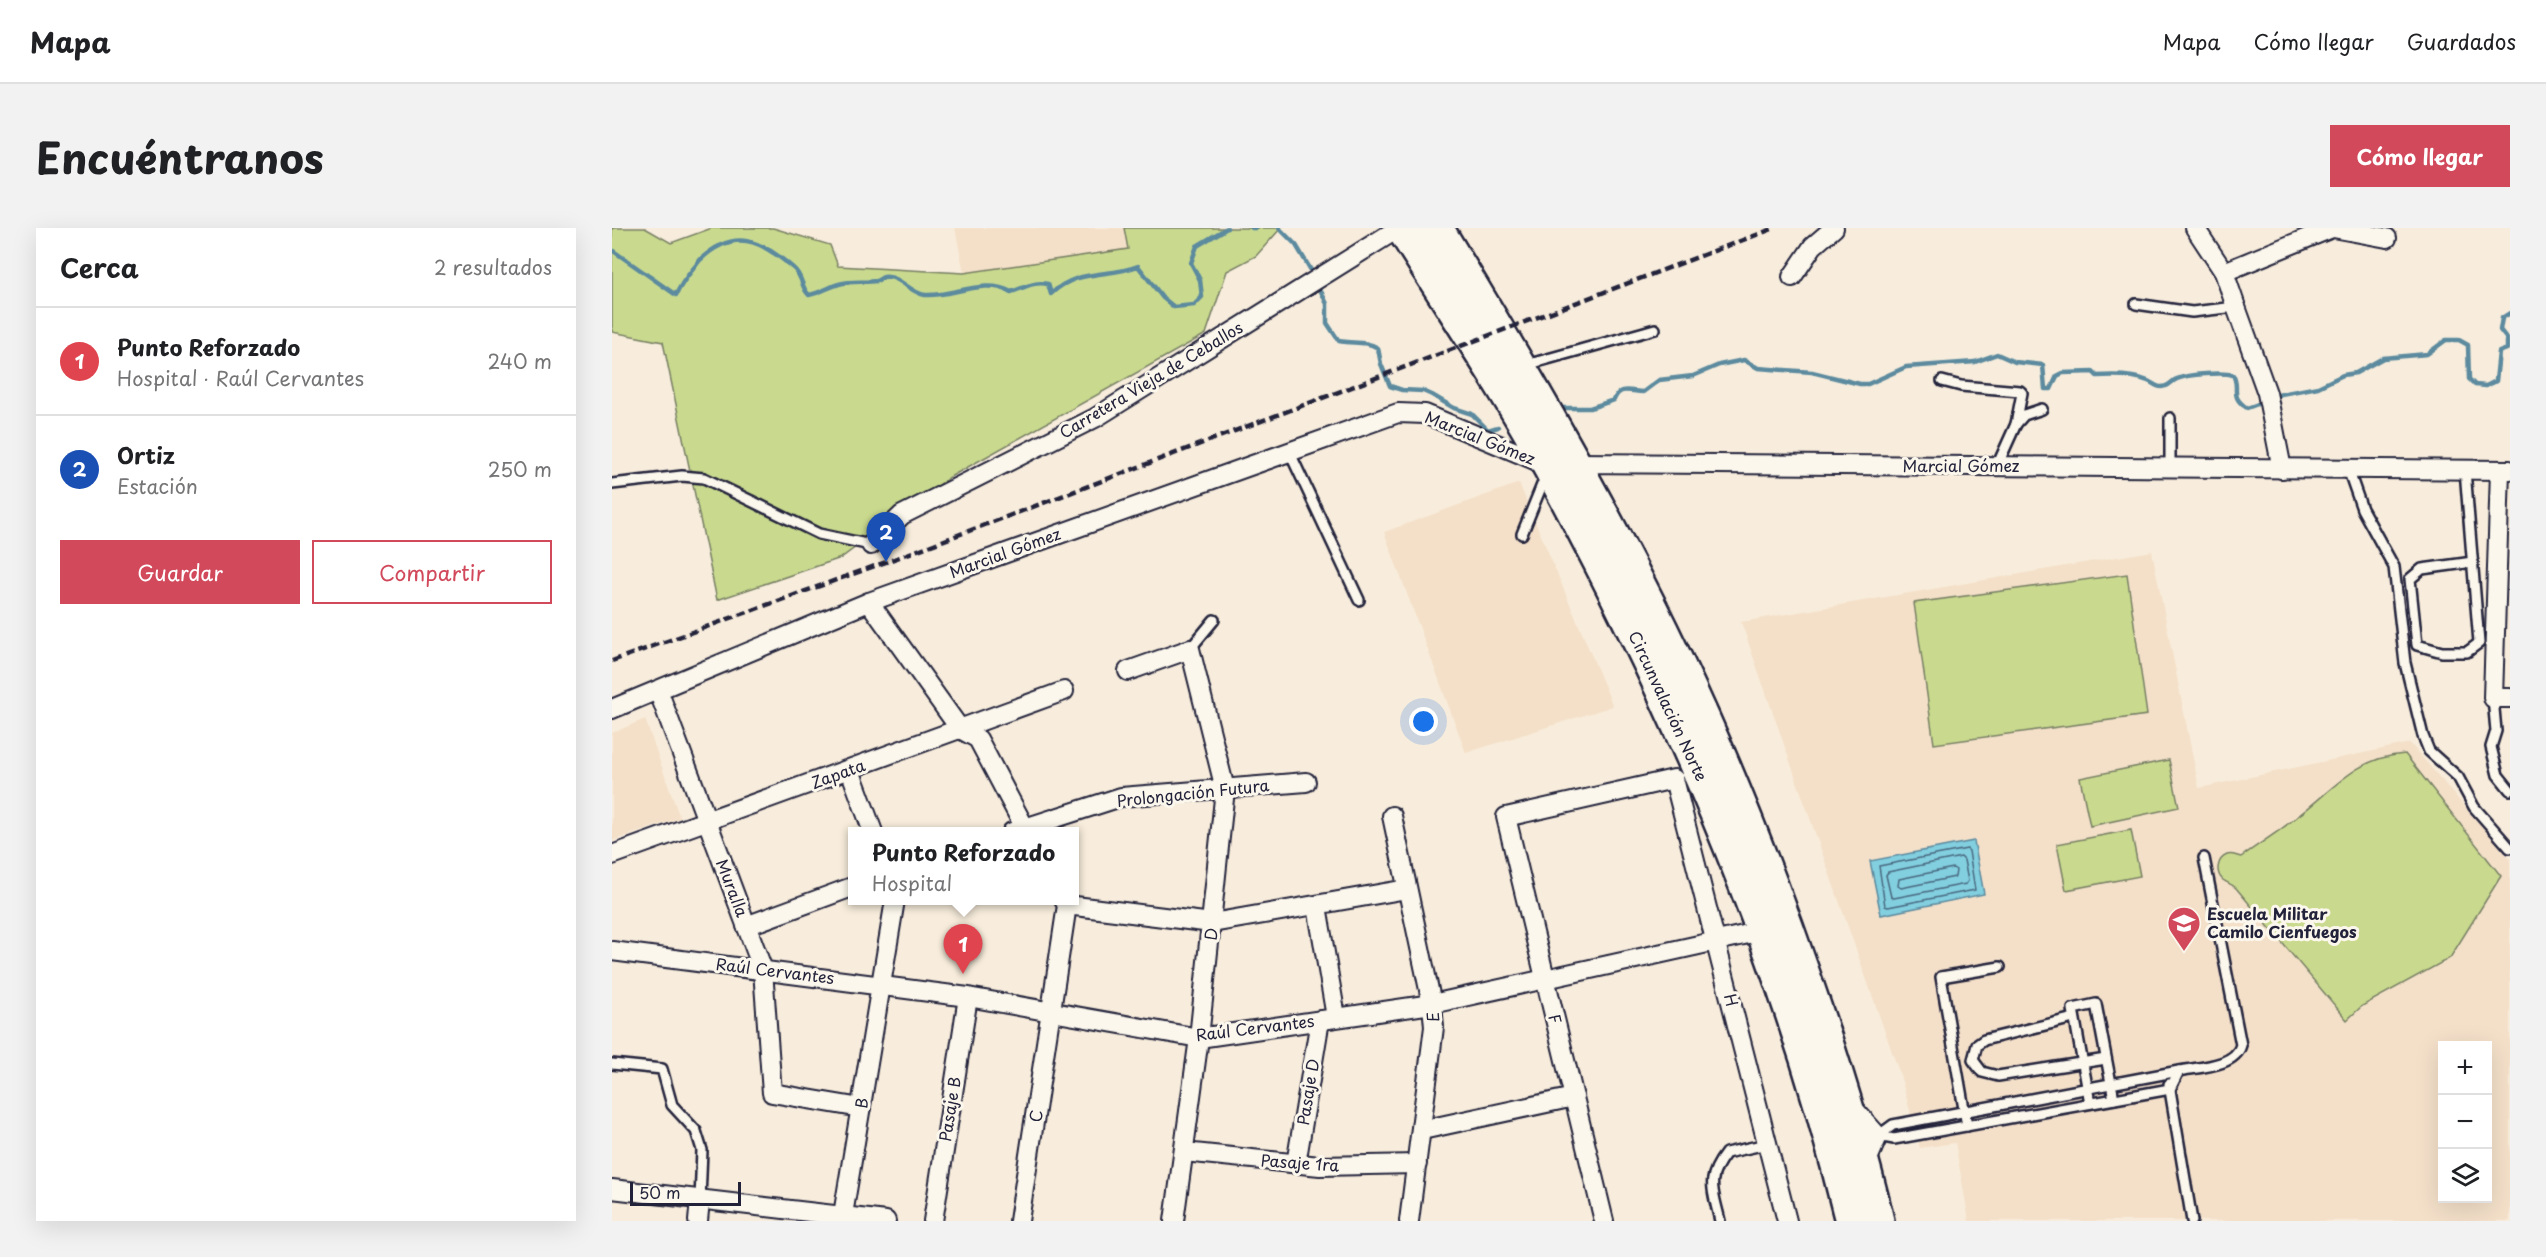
<!DOCTYPE html>
<html lang="es">
<head>
<meta charset="utf-8">
<style>
  :root { --surface:#fff; --page:#f2f2f2; --text:#202124; --muted:#757577; --line:#e0e0e0; --accent:#d1495b }
  body { margin:0; font-family:"Playpen Sans",sans-serif; background:var(--page); color:var(--text) }
  .controls { position:absolute; right:18px; bottom:18px; display:grid; overflow:hidden; border-radius:0px; box-shadow:0 6px 24px #0002 }
  .controls button { width:54px; height:54px; display:grid; place-items:center; padding:0; border:0; border-bottom:2px solid var(--line); background:var(--surface); color:var(--text); font:30px sans-serif }
  .scale { position:absolute; left:18px; bottom:15px; width:111px; box-sizing:border-box; padding-left:6px; border:3px solid #22223b; border-top:0; font-size:16px; line-height:21px; white-space:nowrap; color:#22223b; -webkit-text-stroke:4px #fbf7ec; paint-order:stroke }
  .you { position:absolute; left:812px; top:494px; width:21px; height:21px; margin:-15px; border:4px solid #fff; border-radius:50%; background:#1a73e8; box-shadow:0 0 0 9px #1a73e833 }
  .badge { display:grid; place-items:center; width:39px; height:39px; border-radius:50%; background:var(--accent); color:#fff; font-size:20px; font-weight:700 }
  .pin { position:absolute; translate:-50% -50px; filter:drop-shadow(0 2px 3px #0008) }
  .pin::after { content:''; position:absolute; top:32px; width:21px; height:18px; background:inherit; clip-path:polygon(0 0,100% 0,50% 100%) }
  .popup { position:absolute; left:236px; top:599px; width:231px; height:78px; box-sizing:border-box; display:grid; place-content:center; border-radius:0px; background:var(--surface); filter:drop-shadow(0 2px 4px #0005); font-size:20px; white-space:nowrap; color:var(--muted) }
  .popup b { font-size:22px; color:var(--text) }
  .popup::after { content:''; position:absolute; left:50%; top:100%; margin-left:-12px; border:12px solid transparent; border-top-color:var(--surface) }
  .list { margin:0; padding:0; list-style:none }
  h2 { display:flex; justify-content:space-between; align-items:center; height:78px; margin:0; padding:0 24px; font-size:26px }
  h2 small { font-size:20px; font-weight:400; color:var(--muted) }
  .list li { display:grid; grid-template-columns:39px 1fr auto; gap:18px; align-items:center; box-sizing:border-box; height:108px; padding:0 24px; border-top:2px solid var(--line) }
  .list b { display:block; font-size:22px; white-space:nowrap }
  .list p { margin:0; font-size:20px; white-space:nowrap; color:var(--muted) }
  .list em { font-size:20px; font-style:normal; color:var(--muted) }
  .actions { display:flex; gap:12px; padding:18px 24px }
  .actions a { flex:1; padding:14px 0; border:2px solid var(--accent); border-radius:0px; text-align:center; font-size:21px; color:var(--accent) }
  .actions .main { background:var(--accent); color:#fff }
  .icon { flex:none; width:33px; height:33px; fill:none; stroke:currentColor; stroke-width:2; stroke-linecap:round; stroke-linejoin:round }
  .map { position:relative; flex:none; width:1898px; height:993px; overflow:hidden; border-radius:0px }
  header { display:flex; align-items:center; gap:36px; box-sizing:border-box; height:84px; padding:0 30px; background:var(--surface); border-bottom:2px solid var(--line) }
  header strong { font-size:28px }
  nav { display:flex; gap:33px; margin-inline-start:auto; font-size:21px }
  .intro { display:flex; align-items:center; justify-content:space-between; box-sizing:border-box; height:144px; padding:0 36px }
  h1 { margin:0; font-size:42px }
  .button { padding:15px 27px; border-radius:0px; background:var(--accent); color:#fff; font-size:21px; font-weight:700 }
  main { display:flex; gap:36px; padding:0 36px }
  aside { flex:1; background:var(--surface); border-radius:0px; box-shadow:0 6px 24px #0002 }
  .map>svg:first-child { display:block }
</style>
</head>
<body>
<header>
<strong>Mapa</strong>
<nav><a>Mapa</a><a>Cómo llegar</a><a>Guardados</a></nav>
</header>
<div class="intro"><h1>Encuéntranos</h1><a class="button">Cómo llegar</a></div>
<main>
<aside>
<h2>Cerca<small>2 resultados</small></h2>
<ul class="list">
<li><span class="badge" style="background:#e0444e">1</span><div><b>Punto Reforzado</b><p>Hospital · Raúl Cervantes</p></div><em>240 m</em></li>
<li><span class="badge" style="background:#1a4fb4">2</span><div><b>Ortiz</b><p>Estación</p></div><em>250 m</em></li>
</ul>
<div class="actions"><a class="main">Guardar</a><a>Compartir</a></div>
</aside>
<div class="map">
<svg width="1898" height="993" viewBox="0 0 1898 993">
  <rect width="100%" height="100%" fill="#f8eddc"/>
  <filter id="ink" filterUnits="userSpaceOnUse"><feTurbulence type="fractalNoise" baseFrequency=".0167" numOctaves="2"/><feDisplacementMap in="SourceGraphic" scale="12" xChannelSelector="R" yChannelSelector="G"/><feConvolveMatrix kernelMatrix="1 2 1 2 8 2 1 2 1" color-interpolation-filters="sRGB"/></filter>
  <g filter="url(#ink)">
    <!-- built -->
    <g fill="#f4e0c9" fill-rule="evenodd">
      <path d="M343,0H512L517,21L352,45Z"/>
      <path d="M907,255L1001,478L854,525L772,304Z"/>
      <path d="M1540,323L1587,560L1798,515L1898,631V993H1357L1343,915L1308,920L1288,847L1129,394ZM1830,818H1876V970H1830Z"/>
      <path d="M33,491L68,590L0,613V505Z"/>
    </g>
    <!-- green -->
    <g fill="#c9da8e" stroke="#767e64" stroke-width="1.5">
      <path d="M0,0H33L59,15L100,0H161L218,17L226,38L352,45L516,21L512,0H669L644,28L615,43L594,106L338,249L229,330L105,372L51,114L0,104Z"/>
      <path d="M1515,346L1535,487L1322,516L1302,375Z"/>
      <path d="M1793,526L1889,648L1838,730L1750,778L1735,792L1624,660C1620,656 1615,655 1611,652C1603,645 1605,631 1615,627C1620,625 1624,628 1629,629C1648,615 1668,603 1686,588C1722,561 1744,529 1793,526Z"/>
      <path d="M1557,532L1567,579L1478,598L1468,550Z"/>
      <path d="M1519,602L1528,648L1454,662L1445,616Z"/>
    </g>
    <!-- water -->
    <path fill="#82cfe0" stroke="#5c8a9e" stroke-width="1.5" d="M1362,613L1372,666L1269,687L1258,633Z"/>
    <g fill="none" stroke-linecap="round" stroke-linejoin="round">
      <!-- shore -->
      <g stroke="#48677d" stroke-width="1.5">
        <path d="M1355,621L1357,623L1363,662L1276,679L1273,678L1267,638Z"/>
        <path d="M1349,629L1352,632L1356,653L1354,656L1282,670L1279,669L1274,647L1276,644Z"/>
        <path d="M1341,640L1344,642L1343,649L1289,660L1286,658L1287,651Z"/>
      </g>
      <!-- stream -->
      <g stroke="#5c8a9e" stroke-width="4.5">
        <path d="M640,0H644"/>
        <path d="M667,0L684,17L703,49"/>
        <path d="M0,22L64,67C70,53 79,44 88,32C122,0 148,11 181,40C191,48 189,60 197,67C208,65 217,59 227,56C241,52 252,55 264,53C267,52 269,50 272,49C288,47 298,65 313,67C341,69 373,49 399,64C412,60 421,53 436,56L439,66C466,40 495,50 526,38L551,70L562,79L582,77L590,69L588,52L579,35L585,18L615,0"/>
        <path d="M706,57L715,76V95L727,113C741,116 753,112 766,120L769,136L778,158L790,162L811,163L820,167L842,180L860,186L876,202L886,199"/>
        <path d="M1661,170L1669,166L1706,159L1731,147L1744,145L1771,130L1815,126L1834,112H1847L1856,117L1857,151L1863,157L1874,158L1884,153L1887,124L1895,121V111L1888,102L1890,90L1898,85"/>
        <path d="M944,180H978L1002,172C1008,157 1018,164 1031,164L1047,152L1081,148L1107,137L1132,132L1146,140L1200,144L1248,156H1256L1294,139L1363,134L1385,126L1403,134L1431,137L1433,161H1439L1445,148L1451,145L1481,144L1485,148C1500,147 1522,147 1536,153C1543,156 1546,161 1554,158C1558,157 1561,152 1565,151C1576,146 1612,144 1621,147C1629,161 1616,167 1635,180L1654,173"/>
      </g>
      <defs>
        <g id="lane">
          <path d="M1524,76L1580,84L1624,79"/>
          <path d="M914,137L1043,101"/>
          <path d="M1330,153L1349,158L1408,163L1410,165L1404,196L1385,238"/>
          <path d="M1558,190V239"/>
          <path d="M1404,196L1412,187L1430,181"/>
          <path d="M677,223L747,372"/>
          <path d="M1736,241L1750,281L1782,339L1793,435L1811,508L1817,523L1846,549L1862,579L1898,620"/>
          <path d="M1853,242L1867,415L1855,424H1830L1805,417L1798,351L1810,341L1861,334"/>
          <path d="M0,256L70,248L92,250L207,306L259,317"/>
          <path d="M910,306L934,247"/>
          <path d="M578,421L602,392"/>
          <path d="M1881,470L1884,503L1879,519L1886,547L1898,562"/>
          <path d="M1462,790L1372,812L1365,817L1361,832L1370,844L1386,848L1494,831"/>
          <path d="M0,836L50,841L60,877L84,903L90,922L88,972"/>
          <path d="M1567,843L1558,861L1282,911L1266,908L1281,897Z"/>
          <path d="M1567,843C1586,839 1623,839 1629,817L1592,630"/>
          <path d="M1557,856L1580,993"/>
          <path d="M1478,875L1461,781L1484,776L1502,871"/>
          <path d="M1355,898L1329,749L1388,739"/>
          <path d="M1108,993C1101,962 1093,952 1114,925L1155,916"/>
        </g>
        <g id="street">
          <path d="M1583,0L1612,44L1624,79L1655,165L1670,241"/>
          <path d="M1721,0L1775,10"/>
          <path d="M1612,44L1720,0"/>
          <path d="M1180,49L1201,18L1222,0"/>
          <path d="M1888,242L1881,470H1898"/>
          <path d="M259,317L290,287L483,190L787,0"/>
          <path d="M257,374L348,501L366,511L415,604"/>
          <path d="M516,443L578,421L613,561L587,810L562,993"/>
          <path d="M46,462L151,742L160,865L249,880"/>
          <path d="M0,481L257,374L786,185L813,186L937,238L962,235L1898,242"/>
          <path d="M238,542L261,604"/>
          <path d="M780,588L820,776L822,799L797,993"/>
          <path d="M400,604L509,569L694,554"/>
          <path d="M0,627L452,463"/>
          <path d="M455,677L600,695L795,661"/>
          <path d="M705,678L724,789"/>
          <path d="M134,698L240,659"/>
          <path d="M0,723L356,769L587,810L820,776L1159,701"/>
          <path d="M1242,881L1266,908L1253,938"/>
          <path d="M810,902L962,869"/>
          <path d="M572,924L708,938L805,936"/>
          <path d="M684,936L708,792"/>
          <path d="M0,961L274,993"/>
          <path d="M86,993L88,972"/>
          <path d="M230,993L283,672"/>
          <path d="M321,993L356,769"/>
          <path d="M407,993L455,677L452,672"/>
          <path d="M992,993L894,589L1062,551L1175,993"/>
        </g>
        <g id="highway">
          <path d="M791,0C840,79 893,157 938,239C1067,476 1177,730 1240,993"/>
          <path d="M824,0C926,168 1026,340 1104,521C1143,611 1176,701 1207,793C1229,859 1249,925 1265,993"/>
        </g>
      </defs>
      <!-- lane casing -->
      <use href="#lane" stroke="#22223b" stroke-width="14"/>
      <!-- street casing -->
      <use href="#street" stroke="#22223b" stroke-width="22"/>
      <!-- highway casing -->
      <use href="#highway" stroke="#22223b" stroke-width="38"/>
      <!-- lane -->
      <use href="#lane" stroke="#fbf7ec" stroke-width="9"/>
      <!-- street -->
      <use href="#street" stroke="#fbf7ec" stroke-width="18"/>
      <!-- highway -->
      <use href="#highway" stroke="#fbf7ec" stroke-width="33"/>
      <!-- rail -->
      <path stroke="#22223b" stroke-width="4.5" stroke-dasharray="9 4.5" stroke-linecap="butt" d="M0,433L274,334L1163,0"/>
    </g>
  </g>
  <!-- icons -->
  <defs>
    <symbol id="school-pin" viewBox="-11 -11 22 30"><path d="M0 17L-7.5 6A9.5 9.5 0 1 1 7.5 6Z" fill="#d1495b" stroke="#fbf7ec"/><path d="M0-5L7-2L0 1L-7-2ZM-4 1L0 2.5L4 1V4Q0 6-4 4Z" fill="#fff"/></symbol>
  </defs>
  <g fill-rule="evenodd">
    <use href="#school-pin" x="1553" y="676" width="38" height="52"/>
  </g>
  <g text-anchor="middle" stroke-width="6" stroke-linejoin="round" paint-order="stroke">
    <!-- street labels -->
    <g font-size="16" fill="#22223b" stroke="#fbf7ec">
      <text transform="translate(539 152) rotate(-31)" y="6">Carretera Vieja de Ceballos</text>
      <text transform="translate(868 210) rotate(22)" y="6">Marcial Gómez</text>
      <text x="1349" y="244">Marcial Gómez</text>
      <text transform="translate(393 325) rotate(-20)" y="6">Marcial Gómez</text>
      <text transform="translate(1056 478) rotate(65)" y="6">Circunvalación Norte</text>
      <text transform="translate(226 546) rotate(-20)" y="6">Zapata</text>
      <text transform="translate(581 565) rotate(-6)" y="6">Prolongación Futura</text>
      <text transform="translate(120 660) rotate(69)" y="6">Muralla</text>
      <text transform="translate(599 706) rotate(-84)" y="6">D</text>
      <text transform="translate(163 743) rotate(7)" y="6">Raúl Cervantes</text>
      <text transform="translate(1119 772) rotate(76)" y="6">H</text>
      <text transform="translate(821 789) rotate(-92)" y="6">E</text>
      <text transform="translate(943 791) rotate(76)" y="6">F</text>
      <text transform="translate(643 800) rotate(-7)" y="6">Raúl Cervantes</text>
      <text transform="translate(696 864) rotate(-81)" y="6">Pasaje D</text>
      <text transform="translate(250 875) rotate(-81)" y="6">B</text>
      <text transform="translate(338 881) rotate(-81)" y="6">Pasaje B</text>
      <text transform="translate(424 888) rotate(-81)" y="6">C</text>
      <text transform="translate(688 935) rotate(4)" y="6">Pasaje 1ra</text>
    </g>
    <!-- poi labels -->
    <g font-size="16" font-weight="bold" fill="#22223b" stroke="#fbf7ec" text-anchor="start">
      <text x="1595" y="692">Escuela Militar<tspan x="1595" dy="18">Camilo Cienfuegos</tspan></text>
    </g>
  </g>
</svg>
<div class="controls">
<button>+</button>
<button>−</button>
<button><svg class="icon" aria-label="layers" viewBox="0 0 24 24"><path d="M12 4l9 5-9 5-9-5zM3 14l9 5 9-5"/></svg></button>
</div>
<div class="scale">50 m</div>
<div class="you"></div>
<div class="pin badge" style="left:351px;top:746px;background:#e0444e">1</div>
<div class="popup"><b>Punto Reforzado</b>Hospital</div>
<div class="pin badge" style="left:274px;top:334px;background:#1a4fb4">2</div>
</div>
</main>
</body>
</html>
